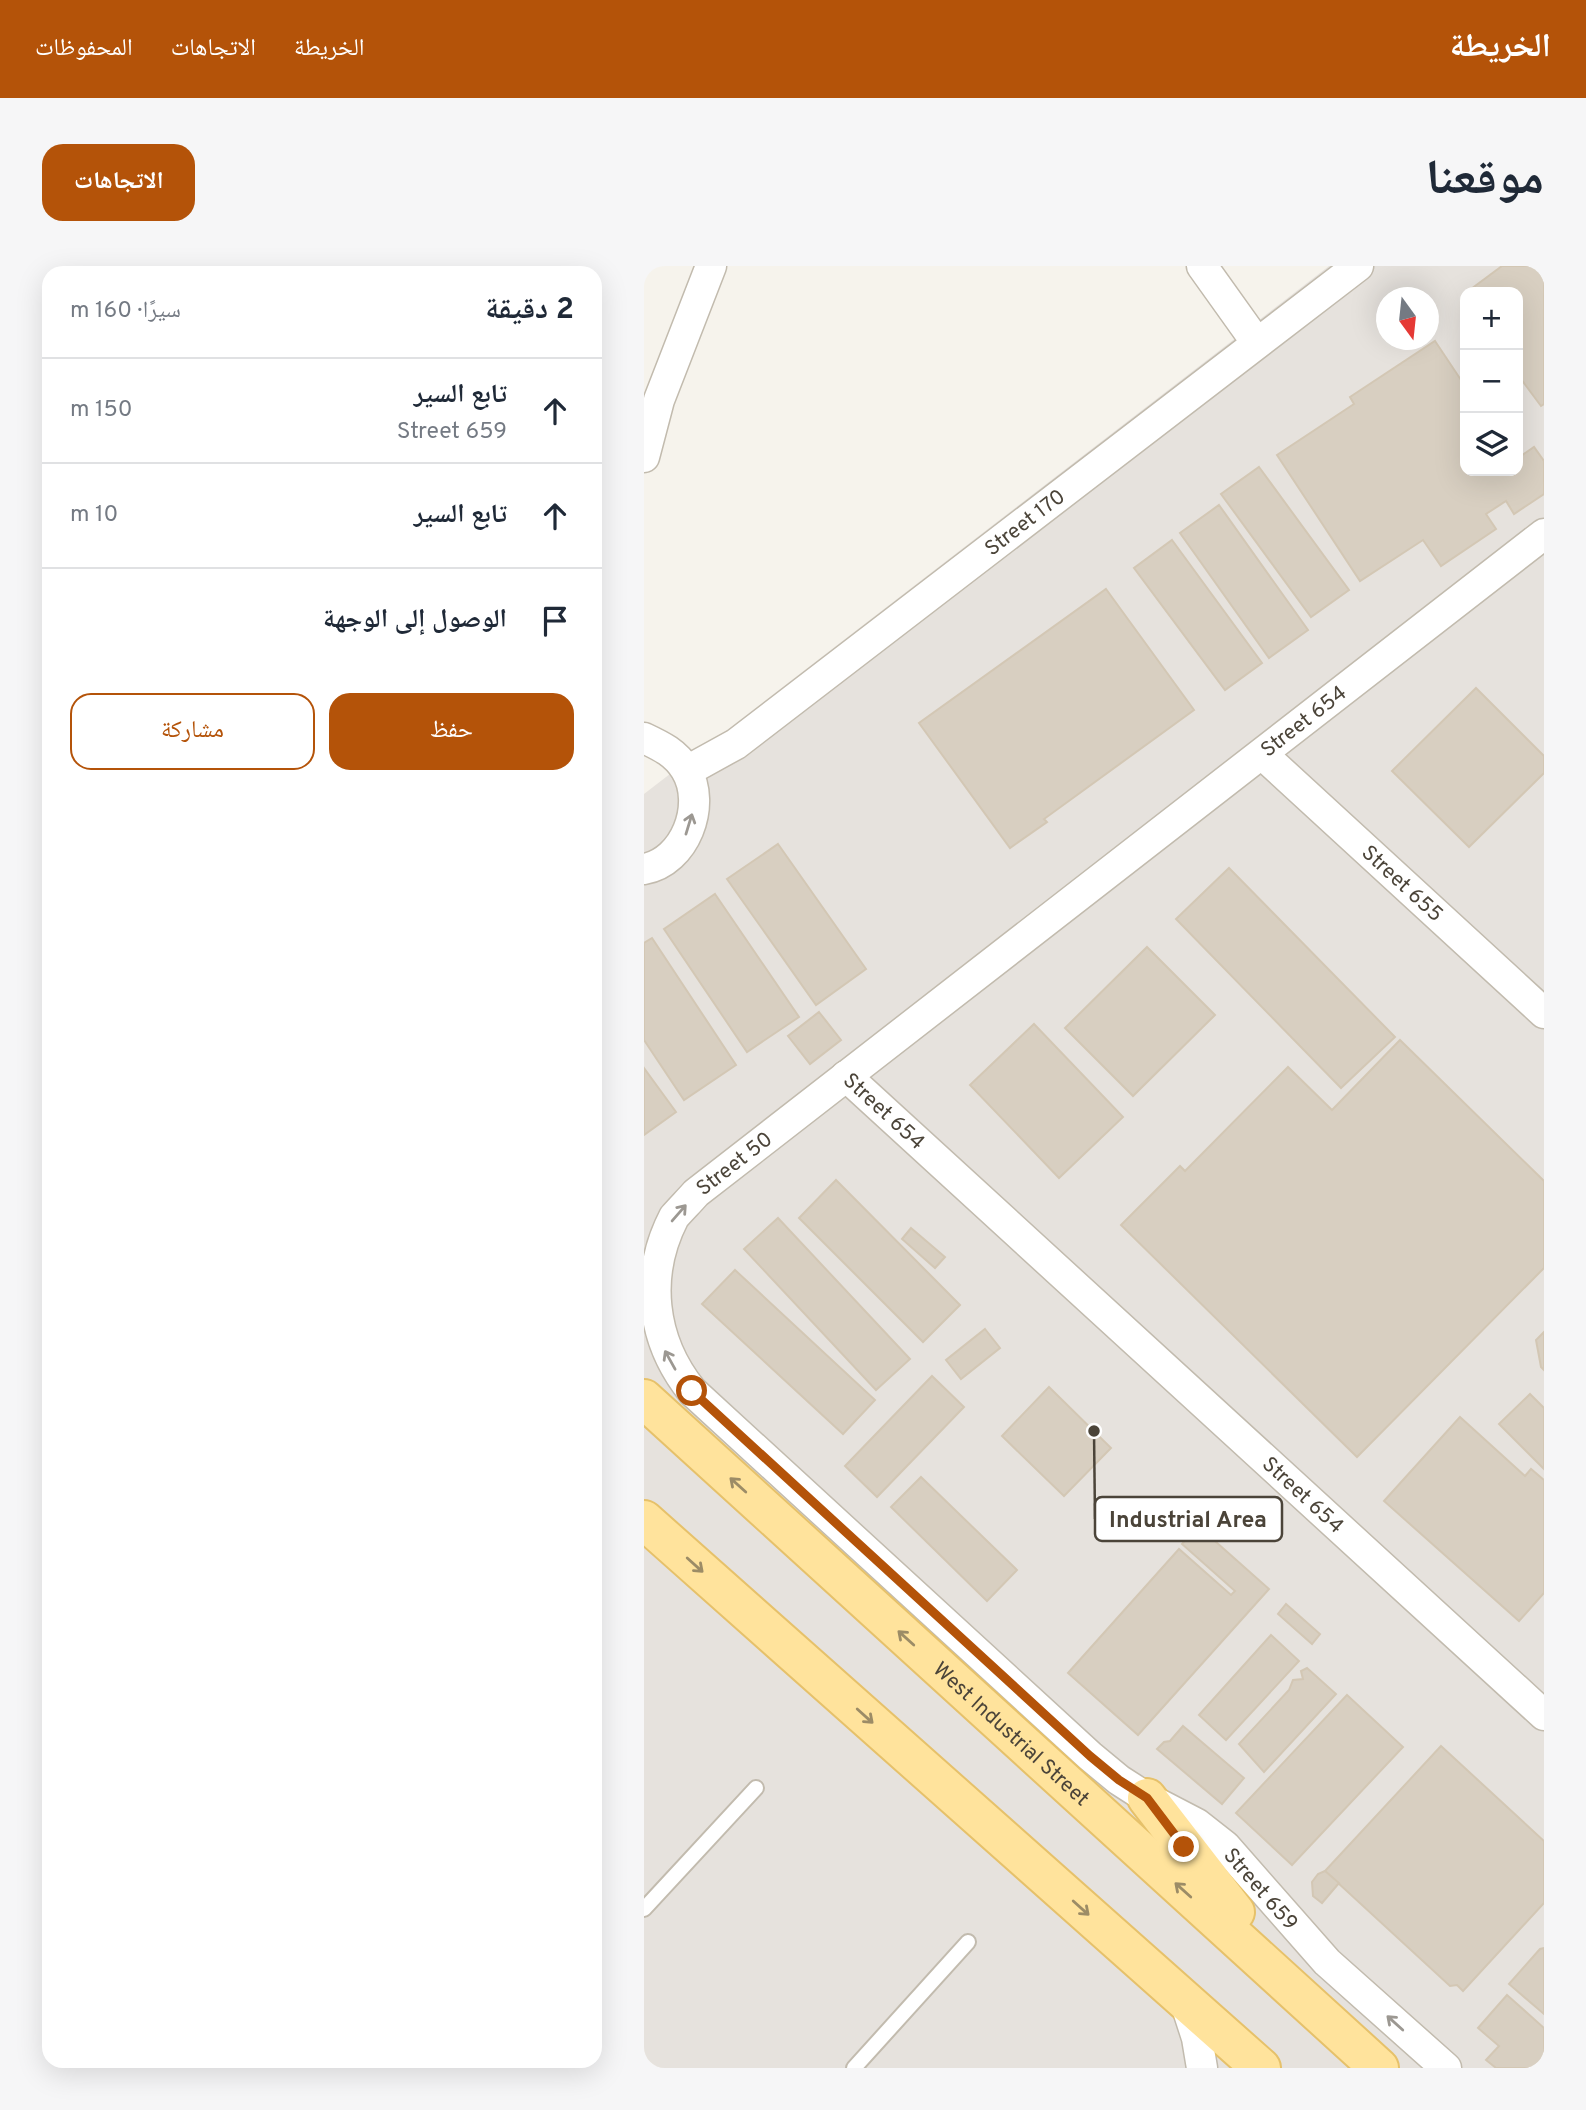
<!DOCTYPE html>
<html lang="ar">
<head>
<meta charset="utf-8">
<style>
  :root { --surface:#fff; --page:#f6f6f7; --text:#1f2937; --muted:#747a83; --line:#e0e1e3; --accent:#b45309 }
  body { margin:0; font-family:Overpass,"Noto Naskh Arabic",sans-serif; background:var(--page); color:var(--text); direction:rtl }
  .controls { position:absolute; right:21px; top:21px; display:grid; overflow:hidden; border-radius:14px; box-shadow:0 7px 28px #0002 }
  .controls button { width:63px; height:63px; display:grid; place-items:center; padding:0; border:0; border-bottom:2px solid var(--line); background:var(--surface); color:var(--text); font:35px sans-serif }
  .compass { position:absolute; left:732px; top:21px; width:63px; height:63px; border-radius:50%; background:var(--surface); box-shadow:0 7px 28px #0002; rotate:165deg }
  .stop { position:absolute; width:21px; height:21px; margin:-16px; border:5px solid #b45309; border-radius:50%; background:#fff }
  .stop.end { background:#b45309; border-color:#fff; box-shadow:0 2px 7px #0008 }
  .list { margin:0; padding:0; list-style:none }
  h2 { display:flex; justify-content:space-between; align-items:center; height:91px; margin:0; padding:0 28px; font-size:30px }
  h2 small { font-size:23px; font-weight:400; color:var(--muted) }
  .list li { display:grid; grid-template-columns:46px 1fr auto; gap:21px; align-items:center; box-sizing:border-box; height:105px; padding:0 28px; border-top:2px solid var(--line) }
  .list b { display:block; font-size:26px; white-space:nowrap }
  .list p { margin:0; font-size:23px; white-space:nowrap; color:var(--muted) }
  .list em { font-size:23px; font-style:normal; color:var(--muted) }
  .actions { display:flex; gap:14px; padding:21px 28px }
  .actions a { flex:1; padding:16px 0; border:2px solid var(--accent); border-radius:21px; text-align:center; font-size:24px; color:var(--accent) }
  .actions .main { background:var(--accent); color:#fff }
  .icon { flex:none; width:38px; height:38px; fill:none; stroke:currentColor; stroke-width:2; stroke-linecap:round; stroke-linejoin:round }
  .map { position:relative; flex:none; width:900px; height:1802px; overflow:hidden; direction:ltr; border-radius:21px }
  header { display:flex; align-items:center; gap:42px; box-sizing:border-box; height:98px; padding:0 35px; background:var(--accent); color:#fff }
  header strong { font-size:33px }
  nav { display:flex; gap:38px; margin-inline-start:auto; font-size:24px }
  .intro { display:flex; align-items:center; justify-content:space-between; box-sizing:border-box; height:168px; padding:0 42px }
  h1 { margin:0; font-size:49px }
  .button { padding:18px 32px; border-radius:21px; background:var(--accent); color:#fff; font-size:24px; font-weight:700 }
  main { display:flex; gap:42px; padding:0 42px }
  aside { flex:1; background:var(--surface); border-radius:21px; box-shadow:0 7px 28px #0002 }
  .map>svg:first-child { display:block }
</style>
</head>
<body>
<header>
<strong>الخريطة</strong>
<nav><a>الخريطة</a><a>الاتجاهات</a><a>المحفوظات</a></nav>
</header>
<div class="intro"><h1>موقعنا</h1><a class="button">الاتجاهات</a></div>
<main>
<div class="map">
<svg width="900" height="1802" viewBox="0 0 900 1802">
  <rect width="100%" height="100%" fill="#f6f3ec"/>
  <!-- industrial -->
  <path fill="#e6e2dd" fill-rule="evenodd" d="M685,0H900V1802H0V528ZM821,26H874V205H821ZM743,32H785V74H743Z"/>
  <!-- building -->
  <g fill="#d8cfc1" stroke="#d3c7b4" stroke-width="2">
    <path d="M858,0H900V138L897,140L874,109V26H823Z"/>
    <path d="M791,75L821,120V205H874V192L890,181L900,195V228L870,248L862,235L842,248L852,263L797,300L779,274L716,315L633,189L710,138L706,131Z"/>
    <path d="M615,201L705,324L667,351L577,228Z"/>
    <path d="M575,239L664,364L625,392L536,267Z"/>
    <path d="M528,274L618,397L581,424L490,302Z"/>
    <path d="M462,323L550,444L400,553L403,556L366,582L275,457Z"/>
    <path d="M832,422L900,490V507L825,581L748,505Z"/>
    <path d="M134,578L222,703L172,739L83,613Z"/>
    <path d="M585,602L751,771L697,822L532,653Z"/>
    <path d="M71,628L155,751L103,786L20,663Z"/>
    <path d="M8,672L92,799L40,834L0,774V677Z"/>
    <path d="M503,681L571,749L489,830L421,762Z"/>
    <path d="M175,746L197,774L166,798L144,770Z"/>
    <path d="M390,758L479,851L415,912L326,819Z"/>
    <path d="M756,774L900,915V1002L713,1191L477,959L536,900L541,905L644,801L688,844Z"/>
    <path d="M0,802L32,846L0,869Z"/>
    <path d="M192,914L316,1039L279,1076L155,952Z"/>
    <path d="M134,952L266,1093L232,1124L100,983Z"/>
    <path d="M267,962L301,991L291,1002L258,973Z"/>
    <path d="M91,1004L231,1134L199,1168L58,1038Z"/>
    <path d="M341,1063L356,1082L317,1113L302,1094Z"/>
    <path d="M900,1066V1104L897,1101L892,1074Z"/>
    <path d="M288,1110L320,1141L233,1231L201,1200Z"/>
    <path d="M405,1121L467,1182L420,1230L358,1170Z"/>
    <path d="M886,1128L900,1142V1203L855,1158Z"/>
    <path d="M816,1151L881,1210L887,1203L900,1214V1327L875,1355L740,1235Z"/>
    <path d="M277,1211L373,1304L343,1335L247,1241Z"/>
    <path d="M554,1260L625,1323L494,1469L424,1407L535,1283L587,1329L591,1325L538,1278Z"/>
    <path d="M642,1338L676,1368L668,1378L634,1348Z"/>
    <path d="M627,1369L655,1395L582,1474L555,1449Z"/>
    <path d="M663,1402L692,1428L620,1506L595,1478L645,1424L649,1414L659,1413L657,1405Z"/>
    <path d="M703,1429L759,1481L648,1599L592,1547Z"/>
    <path d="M539,1460L600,1512L578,1538L513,1483L520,1476L526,1475Z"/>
    <path d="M797,1480L900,1575V1637L819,1725L813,1719L806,1720L681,1605Z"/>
    <path d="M681,1605L695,1617L678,1637L669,1630L668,1616L674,1608Z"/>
    <path d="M900,1682V1748L865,1718L896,1683Z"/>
    <path d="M863,1729L900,1762V1802H852L842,1794L855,1780L834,1762Z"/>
  </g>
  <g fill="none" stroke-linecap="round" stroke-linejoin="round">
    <defs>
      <g id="service">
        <path d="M0,1643L112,1522"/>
        <path d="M210,1802L324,1676"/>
      </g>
      <g id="minor">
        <path d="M558,0L613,77"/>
        <path d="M0,191L15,134L67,0"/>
        <path d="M0,472C17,480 32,487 42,504C63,539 41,596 0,603"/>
        <path id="s1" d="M618,488L900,747"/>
        <path id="s2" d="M43,505L92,478L714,0"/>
        <path id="s3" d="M202,810L900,1449"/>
        <path d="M541,1735L553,1772L558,1802"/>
        <path id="s4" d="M802,1802L683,1696L581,1580L553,1558L503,1532L475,1514L446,1490L48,1125C7,1074 0,1009 30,951C37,943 45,935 52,927L900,268"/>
      </g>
      <g id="primary">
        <path id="s5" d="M0,1133L735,1802"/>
        <path d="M0,1254L617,1802"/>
        <path d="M503,1532L591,1646"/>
      </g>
    </defs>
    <!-- service casing -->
    <use href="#service" stroke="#c2bbae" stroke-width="18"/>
    <!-- minor casing -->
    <use href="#minor" stroke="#c2bbae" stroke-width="33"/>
    <!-- primary casing -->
    <use href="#primary" stroke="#e6c16a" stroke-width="42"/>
    <!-- service -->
    <use href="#service" stroke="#fff" stroke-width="14"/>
    <!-- minor -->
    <use href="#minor" stroke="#fff" stroke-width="30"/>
    <!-- primary -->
    <use href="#primary" stroke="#ffe39c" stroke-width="38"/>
  </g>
  <!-- one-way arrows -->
  <defs><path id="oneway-shaft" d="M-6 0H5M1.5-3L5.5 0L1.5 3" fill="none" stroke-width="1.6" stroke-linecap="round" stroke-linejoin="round" transform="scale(1.75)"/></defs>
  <g stroke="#9c9892">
    <use href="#oneway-shaft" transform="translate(45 558) rotate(-73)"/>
    <use href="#oneway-shaft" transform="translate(35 947) rotate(-49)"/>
    <use href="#oneway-shaft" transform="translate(26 1094) rotate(-119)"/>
    <use href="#oneway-shaft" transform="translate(751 1757) rotate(-138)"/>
  </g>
  <g stroke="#9c8c66">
    <use href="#oneway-shaft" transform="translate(94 1219) rotate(-138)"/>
    <use href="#oneway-shaft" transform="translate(51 1299) rotate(42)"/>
    <use href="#oneway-shaft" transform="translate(262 1372) rotate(-138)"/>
    <use href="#oneway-shaft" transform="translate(221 1450) rotate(42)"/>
    <use href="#oneway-shaft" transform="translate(539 1624) rotate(-138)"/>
    <use href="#oneway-shaft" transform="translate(437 1642) rotate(42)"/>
  </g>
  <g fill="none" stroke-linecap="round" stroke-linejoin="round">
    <!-- route -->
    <path stroke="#b45309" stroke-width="9" d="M48,1125L446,1490L475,1514L503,1532L540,1581"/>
  </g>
  <g text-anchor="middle" stroke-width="7" stroke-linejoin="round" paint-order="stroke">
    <!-- street labels -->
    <g font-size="21" fill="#4b4439" stroke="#fff">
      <text dy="7" stroke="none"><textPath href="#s2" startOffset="420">Street 170</textPath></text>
      <text dy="7" stroke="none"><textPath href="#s4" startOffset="2004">Street 654</textPath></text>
      <text dy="7" stroke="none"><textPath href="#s1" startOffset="191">Street 655</textPath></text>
      <text dy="7" stroke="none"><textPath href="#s3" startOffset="52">Street 654</textPath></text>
      <text dy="7" stroke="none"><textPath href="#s4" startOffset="1283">Street 50</textPath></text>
      <text dy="7" stroke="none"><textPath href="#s3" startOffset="620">Street 654</textPath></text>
      <text dy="7" stroke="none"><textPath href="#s5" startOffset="497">West Industrial Street</textPath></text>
      <text transform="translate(617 1623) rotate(49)" y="7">Street 659</text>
    </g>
  </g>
  <!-- callouts -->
  <path fill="none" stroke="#4b4439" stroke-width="2.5" d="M450 1165L451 1253"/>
  <circle fill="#4b4439" stroke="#fff" stroke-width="2.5" cx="450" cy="1165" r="7"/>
  <rect fill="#fff" stroke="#4b4439" stroke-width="2.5" x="451" y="1231" width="187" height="44" rx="7"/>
  <g font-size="23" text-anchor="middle" font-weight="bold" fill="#4b4439">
    <text x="544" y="1261">Industrial Area</text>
  </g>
</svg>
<div class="controls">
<button>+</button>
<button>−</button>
<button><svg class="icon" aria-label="layers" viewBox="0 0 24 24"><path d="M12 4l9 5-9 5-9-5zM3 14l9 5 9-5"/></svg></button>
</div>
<svg class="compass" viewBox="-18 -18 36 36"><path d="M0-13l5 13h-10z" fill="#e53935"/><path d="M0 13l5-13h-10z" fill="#747a83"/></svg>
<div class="stop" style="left:48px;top:1125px"></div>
<div class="stop end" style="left:540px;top:1581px"></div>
</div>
<aside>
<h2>2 دقيقة<small>سيرًا · 160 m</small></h2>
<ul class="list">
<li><svg class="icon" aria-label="ahead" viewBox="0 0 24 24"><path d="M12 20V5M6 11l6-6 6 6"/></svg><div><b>تابع السير</b><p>Street 659</p></div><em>150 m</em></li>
<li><svg class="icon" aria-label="ahead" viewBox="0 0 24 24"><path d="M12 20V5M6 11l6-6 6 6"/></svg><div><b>تابع السير</b></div><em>10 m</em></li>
<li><svg class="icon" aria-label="arrive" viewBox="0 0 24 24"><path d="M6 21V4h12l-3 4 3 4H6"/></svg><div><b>الوصول إلى الوجهة</b></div></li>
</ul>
<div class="actions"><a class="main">حفظ</a><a>مشاركة</a></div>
</aside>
</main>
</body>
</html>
